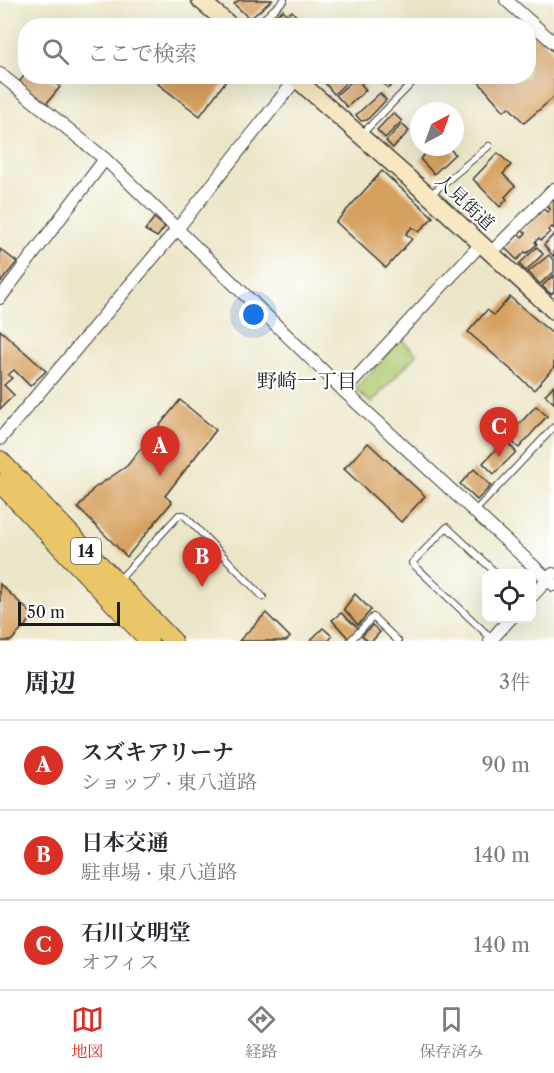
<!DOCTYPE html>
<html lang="ja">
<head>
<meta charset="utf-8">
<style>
  :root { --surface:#fff; --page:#f7f7f7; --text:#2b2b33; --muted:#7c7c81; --line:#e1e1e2; --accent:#d93025 }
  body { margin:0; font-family:"Libre Caslon Text","Noto Serif JP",serif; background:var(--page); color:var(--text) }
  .controls { position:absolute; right:18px; bottom:18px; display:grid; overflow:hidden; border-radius:12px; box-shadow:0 6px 24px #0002 }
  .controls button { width:54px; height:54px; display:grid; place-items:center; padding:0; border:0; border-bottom:2px solid var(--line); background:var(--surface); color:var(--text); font:30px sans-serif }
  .compass { position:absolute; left:410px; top:102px; width:54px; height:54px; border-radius:50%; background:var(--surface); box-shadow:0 6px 24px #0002; rotate:41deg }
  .scale { position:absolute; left:18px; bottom:15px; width:102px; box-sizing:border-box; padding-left:6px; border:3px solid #1c1c1c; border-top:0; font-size:16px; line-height:21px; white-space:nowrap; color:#1c1c1c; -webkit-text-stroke:4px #fff; paint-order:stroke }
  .you { position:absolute; left:254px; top:315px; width:21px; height:21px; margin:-15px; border:4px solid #fff; border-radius:50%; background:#1a73e8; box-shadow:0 0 0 9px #1a73e833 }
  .badge { display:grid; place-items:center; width:39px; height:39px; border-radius:50%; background:var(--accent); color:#fff; font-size:20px; font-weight:700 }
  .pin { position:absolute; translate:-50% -50px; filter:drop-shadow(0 2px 3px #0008) }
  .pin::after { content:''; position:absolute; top:32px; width:21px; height:18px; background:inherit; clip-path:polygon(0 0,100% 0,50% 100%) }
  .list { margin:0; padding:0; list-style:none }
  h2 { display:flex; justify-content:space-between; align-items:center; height:78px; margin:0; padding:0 24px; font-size:26px }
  h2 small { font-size:20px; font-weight:400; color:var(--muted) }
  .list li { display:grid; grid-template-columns:39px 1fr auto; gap:18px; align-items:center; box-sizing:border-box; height:90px; padding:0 24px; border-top:2px solid var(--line) }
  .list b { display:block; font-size:22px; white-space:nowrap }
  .list p { margin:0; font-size:20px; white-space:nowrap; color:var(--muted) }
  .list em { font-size:20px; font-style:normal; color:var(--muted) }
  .icon { flex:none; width:33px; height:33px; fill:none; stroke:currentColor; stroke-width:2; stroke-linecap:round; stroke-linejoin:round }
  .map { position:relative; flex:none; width:554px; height:641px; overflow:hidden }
  .search { position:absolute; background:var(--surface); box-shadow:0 6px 24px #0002; left:18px; right:18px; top:18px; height:66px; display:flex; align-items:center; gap:15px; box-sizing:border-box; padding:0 21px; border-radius:24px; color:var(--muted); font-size:22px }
  .sheet { height:348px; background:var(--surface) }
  nav { display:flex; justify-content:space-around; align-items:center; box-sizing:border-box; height:84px; border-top:2px solid var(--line); background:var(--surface); font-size:16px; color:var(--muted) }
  nav a { display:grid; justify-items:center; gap:3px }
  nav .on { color:var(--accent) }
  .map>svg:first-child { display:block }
</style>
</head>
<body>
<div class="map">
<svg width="554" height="641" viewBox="0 0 554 641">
  <rect width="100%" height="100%" fill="#fff"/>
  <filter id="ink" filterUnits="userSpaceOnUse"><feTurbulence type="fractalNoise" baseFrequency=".0167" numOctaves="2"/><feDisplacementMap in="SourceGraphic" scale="12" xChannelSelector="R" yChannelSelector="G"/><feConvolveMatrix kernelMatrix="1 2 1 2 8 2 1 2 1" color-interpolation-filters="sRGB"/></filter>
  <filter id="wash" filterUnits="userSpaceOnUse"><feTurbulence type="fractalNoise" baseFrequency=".008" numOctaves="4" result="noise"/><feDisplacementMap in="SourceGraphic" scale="24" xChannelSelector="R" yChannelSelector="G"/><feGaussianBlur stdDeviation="1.35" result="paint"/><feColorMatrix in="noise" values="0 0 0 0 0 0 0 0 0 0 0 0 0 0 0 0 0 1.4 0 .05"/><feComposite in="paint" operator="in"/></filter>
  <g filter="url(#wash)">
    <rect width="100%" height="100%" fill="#ece6c8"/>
    <!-- green -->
    <path fill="#adc86e" stroke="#647245" stroke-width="1.5" d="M401,339L417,354L371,403L355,389Z"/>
    <g id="blocks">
      <!-- building -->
      <g fill="#d6a05f">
        <path d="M239,0H272L250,19L234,4Z"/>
        <path d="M283,10L287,15L292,11L297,17L292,21L296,26H263Z"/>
        <path d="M535,31L554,53V97L524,123L509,107L504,111L477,80L482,76H528V37Z"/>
        <path d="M26,74V76H47L60,87L46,104L19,82Z"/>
        <path d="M164,76H226L228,78L200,116L158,84Z"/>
        <path d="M319,76H353L334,94Z"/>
        <path d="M358,76H365L367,79L361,84L366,90L347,107L336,95Z"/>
        <path d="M384,76H397L400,80L388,88L380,80Z"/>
        <path d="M380,93L386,100L367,120L361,121L356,115Z"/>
        <path d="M393,113L402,121L385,138L377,130Z"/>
        <path d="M402,124L409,131L393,148L386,141Z"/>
        <path d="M433,147H448L455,154L434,174L420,159Z"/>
        <path d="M498,153L511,165L503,174L515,186L505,197L507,199L500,207L473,179Z"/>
        <path d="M382,171L433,217L419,232L412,227L406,234L412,239L386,268L336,222Z"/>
        <path d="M554,198V229L552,227L548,230L550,232L541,240L539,238L535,242L537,244L527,253L525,252L517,260L505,248L519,234L522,237L526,233L522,230L543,209L547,212L550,209L546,205Z"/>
        <path d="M154,218L165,227L157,237L145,230Z"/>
        <path d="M554,234V257L544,245Z"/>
        <path d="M537,247L543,254L526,271L519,264Z"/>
        <path d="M0,249L17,262L0,283Z"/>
        <path d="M549,255L554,261V272L540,284L528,272Z"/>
        <path d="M554,275V292L551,294L542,286Z"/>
        <path d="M510,297L554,335V367L534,390L468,332L487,310L494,315Z"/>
        <path d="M0,330L46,371L30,386L14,370L8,375L12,378L4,385L14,395L0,409Z"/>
        <path d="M554,385V403L545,395Z"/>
        <path d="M180,400L216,430L165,496L172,502L127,557L78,508L93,489L127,466Z"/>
        <path d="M536,406L547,416L519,448L507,437Z"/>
        <path d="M505,440L516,452L494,474L483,463Z"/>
        <path d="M368,443L425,496L401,522L344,469Z"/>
        <path d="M474,469L491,486L477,500L460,484Z"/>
        <path d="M0,584L34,616L11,641H0Z"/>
        <path d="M355,594L371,610L358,625L344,609Z"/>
        <path d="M266,613L290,637L286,641H239Z"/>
        <path d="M341,613L358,628L349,639L332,620Z"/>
        <path d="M372,625L380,632L372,641H368L362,636Z"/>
        <path d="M323,628L332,636L329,641H310Z"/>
      </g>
    </g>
  </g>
  <g filter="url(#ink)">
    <use href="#blocks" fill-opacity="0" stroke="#3b3a36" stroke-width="1.5"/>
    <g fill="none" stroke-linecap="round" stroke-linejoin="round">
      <defs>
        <g id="lane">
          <path d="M256,26L284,0"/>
          <path d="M361,135L419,76"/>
          <path d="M430,195L489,146"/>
          <path d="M475,511L554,427"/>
          <path d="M119,580L179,515H184L263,597"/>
          <path d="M492,639L412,563L447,527L497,574"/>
          <path d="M350,641L373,617L398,641"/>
        </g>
        <g id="street">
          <path d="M506,0L554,43"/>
          <path d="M0,74L105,159L344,391L554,585"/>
          <path d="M491,253L554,189"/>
          <path d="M0,298L105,159"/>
          <path d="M344,391L481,244"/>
          <path d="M0,439L178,228L296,79"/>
          <path d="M532,596L553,574"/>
          <path d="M490,641L511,618"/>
        </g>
        <g id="secondary">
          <path d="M200,0L231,26"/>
          <path d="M293,76L429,196L554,311"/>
        </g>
        <g id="primary">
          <path d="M0,460L173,641"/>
          <path d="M0,483L149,641"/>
        </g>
      </defs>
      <!-- lane casing -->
      <use href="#lane" stroke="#3b3a36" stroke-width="8"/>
      <!-- street casing -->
      <use href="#street" stroke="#3b3a36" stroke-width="14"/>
      <!-- secondary casing -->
      <use href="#secondary" stroke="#3b3a36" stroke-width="19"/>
      <!-- primary casing -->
      <use href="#primary" stroke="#3b3a36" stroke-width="20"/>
      <!-- lane -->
      <use href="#lane" stroke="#fff" stroke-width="6"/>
      <!-- street -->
      <use href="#street" stroke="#fff" stroke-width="12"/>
      <!-- secondary -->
      <use href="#secondary" stroke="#f7e8c3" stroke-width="16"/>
      <!-- primary -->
      <use href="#primary" stroke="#eac669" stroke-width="18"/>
    </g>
  </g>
  <g text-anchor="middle" stroke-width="4.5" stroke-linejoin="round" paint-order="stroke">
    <!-- shield labels -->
    <rect fill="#fff" stroke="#606060" stroke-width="1.5" x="71" y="538" width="30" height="26" rx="4.5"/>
    <g font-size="16" font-weight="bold" fill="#1c1c1c">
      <text x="86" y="557">14</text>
    </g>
    <!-- street labels -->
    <g font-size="18" fill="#1c1c1c" stroke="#fff">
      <text transform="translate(465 202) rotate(43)" y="6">人見街道</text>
    </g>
    <!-- neighbourhood labels -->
    <g font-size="20" fill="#1c1c1c" stroke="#fff">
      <text x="307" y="388">野崎一丁目</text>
    </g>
  </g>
</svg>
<div class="controls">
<button><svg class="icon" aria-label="locate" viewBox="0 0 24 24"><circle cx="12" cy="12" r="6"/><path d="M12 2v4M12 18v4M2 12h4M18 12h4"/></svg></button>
</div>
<svg class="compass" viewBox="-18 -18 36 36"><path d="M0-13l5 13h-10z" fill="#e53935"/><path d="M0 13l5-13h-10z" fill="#7c7c81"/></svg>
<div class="scale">50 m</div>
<div class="you"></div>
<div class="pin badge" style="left:160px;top:476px">A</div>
<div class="pin badge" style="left:202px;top:587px">B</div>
<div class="pin badge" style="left:499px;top:457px">C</div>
<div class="search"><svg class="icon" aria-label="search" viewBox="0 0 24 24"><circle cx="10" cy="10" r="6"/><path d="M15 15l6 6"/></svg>ここで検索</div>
</div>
<section class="sheet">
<h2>周辺<small>3件</small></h2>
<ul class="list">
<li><span class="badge">A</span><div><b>スズキアリーナ</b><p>ショップ · 東八道路</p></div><em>90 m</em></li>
<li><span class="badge">B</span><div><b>日本交通</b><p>駐車場 · 東八道路</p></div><em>140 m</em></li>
<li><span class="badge">C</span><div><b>石川文明堂</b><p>オフィス</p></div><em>140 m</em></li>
</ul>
</section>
<nav>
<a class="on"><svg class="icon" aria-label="map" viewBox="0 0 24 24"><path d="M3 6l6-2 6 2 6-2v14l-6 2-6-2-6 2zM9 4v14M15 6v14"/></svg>地図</a>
<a><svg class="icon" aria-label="directions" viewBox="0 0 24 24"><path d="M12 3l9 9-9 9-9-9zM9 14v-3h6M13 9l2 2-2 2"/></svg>経路</a>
<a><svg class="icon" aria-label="saved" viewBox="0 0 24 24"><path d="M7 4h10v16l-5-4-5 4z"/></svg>保存済み</a>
</nav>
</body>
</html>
